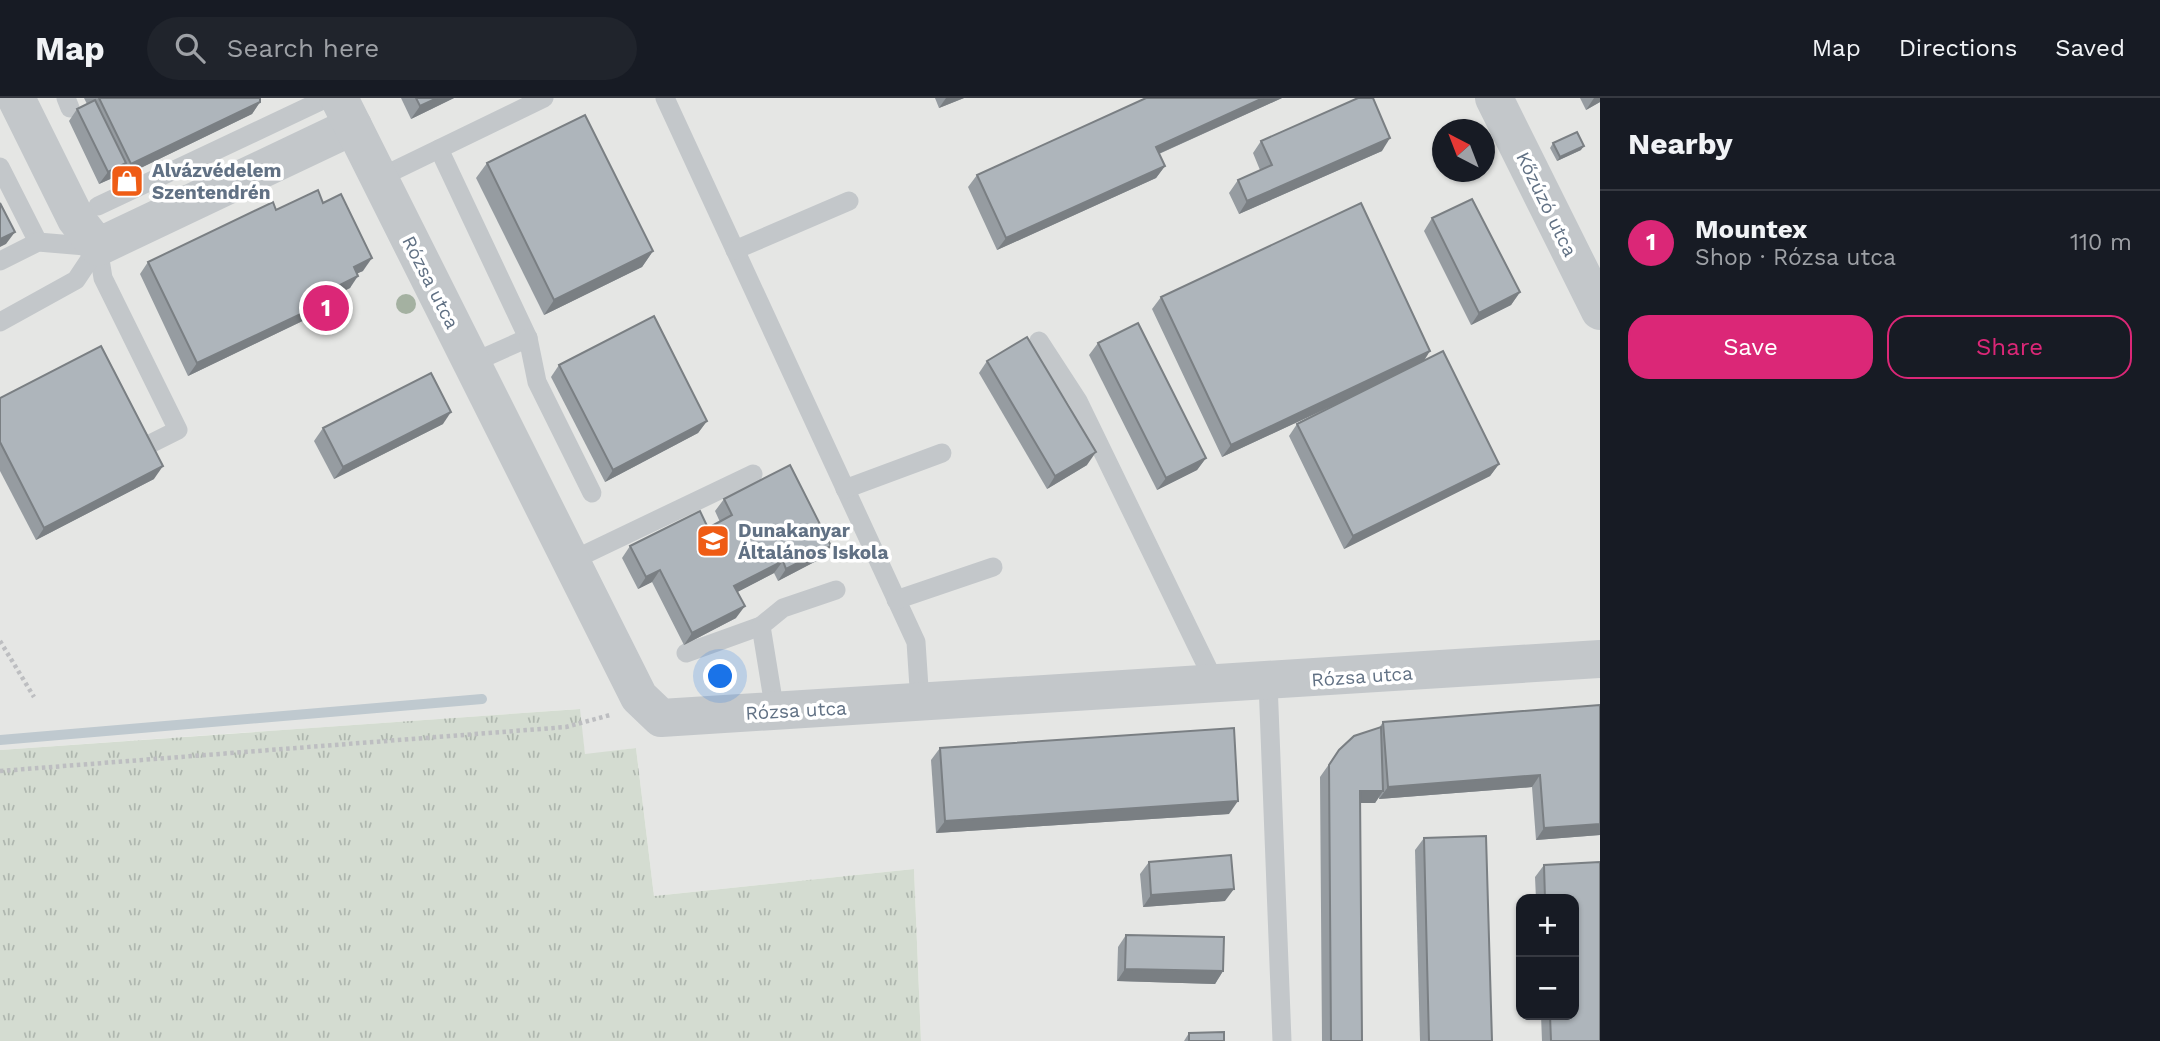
<!DOCTYPE html>
<html lang="en">
<head>
<meta charset="utf-8">
<style>
  :root { --surface:#171b24; --page:#20242c; --text:#f1f3f6; --muted:#9ea1a6; --line:#363941; --accent:#db2777 }
  body { margin:0; font-family:"Work Sans",sans-serif; background:var(--page); color:var(--text) }
  .controls { position:absolute; right:21px; bottom:21px; display:grid; overflow:hidden; border-radius:14px; box-shadow:0 2px 5px #0004 }
  .controls button { width:63px; height:63px; display:grid; place-items:center; padding:0; border:0; border-bottom:2px solid var(--line); background:var(--surface); color:var(--text); font:35px sans-serif }
  .compass { position:absolute; left:1432px; top:21px; width:63px; height:63px; border-radius:50%; background:var(--surface); box-shadow:0 2px 5px #0004; rotate:318deg }
  .you { position:absolute; left:721px; top:579px; width:24px; height:24px; margin:-18px; border:5px solid #fff; border-radius:50%; background:#1a73e8; box-shadow:0 0 0 10px #1a73e833 }
  .badge { display:grid; place-items:center; width:46px; height:46px; border-radius:50%; background:var(--accent); color:#fff; font-size:23px; font-weight:700 }
  .pin { position:absolute; translate:-50% -50%; border:4px solid #fff; box-shadow:0 2px 7px #0006 }
  .list { margin:0; padding:0; list-style:none }
  h2 { display:flex; justify-content:space-between; align-items:center; height:91px; margin:0; padding:0 28px; font-size:30px }
  h2 small { font-size:23px; font-weight:400; color:var(--muted) }
  .list li { display:grid; grid-template-columns:46px 1fr auto; gap:21px; align-items:center; box-sizing:border-box; height:105px; padding:0 28px; border-top:2px solid var(--line) }
  .list b { display:block; font-size:26px; white-space:nowrap }
  .list p { margin:0; font-size:23px; white-space:nowrap; color:var(--muted) }
  .list em { font-size:23px; font-style:normal; color:var(--muted) }
  .actions { display:flex; gap:14px; padding:21px 28px }
  .actions a { flex:1; padding:16px 0; border:2px solid var(--accent); border-radius:21px; text-align:center; font-size:24px; color:var(--accent) }
  .actions .main { background:var(--accent); color:#fff }
  .icon { flex:none; width:38px; height:38px; fill:none; stroke:currentColor; stroke-width:2; stroke-linecap:round; stroke-linejoin:round }
  .map { position:relative; flex:none; width:1600px; height:943px; overflow:hidden }
  header { display:flex; align-items:center; gap:42px; box-sizing:border-box; height:98px; padding:0 35px; background:var(--surface); border-bottom:2px solid var(--line) }
  header strong { font-size:33px }
  nav { display:flex; gap:38px; margin-inline-start:auto; font-size:24px }
  .search { width:490px; height:63px; background:var(--page); display:flex; align-items:center; gap:18px; box-sizing:border-box; padding:0 24px; border-radius:38px; color:var(--muted); font-size:26px }
  main { display:flex }
  aside { flex:1; background:var(--surface) }
  .map>svg:first-child { display:block }
</style>
</head>
<body>
<header>
<strong>Map</strong>
<div class="search"><svg class="icon" aria-label="search" viewBox="0 0 24 24"><circle cx="10" cy="10" r="6"/><path d="M15 15l6 6"/></svg>Search here</div>
<nav><a>Map</a><a>Directions</a><a>Saved</a></nav>
</header>
<main>
<div class="map">
<svg width="1600" height="943" viewBox="0 0 1600 943">
  <defs>
    <pattern id="grass-tufts" width="24" height="20" patternUnits="userSpaceOnUse" patternTransform="scale(1.75)"><rect width="24" height="20" fill="#d4dcd1"/><path d="M3 7l-1-3M5 7V3M7 7l1-3M15 17l-1-3M17 17v-4M19 17l1-3" fill="none" stroke="#afb7af"/></pattern>
  </defs>
  <rect width="100%" height="100%" fill="#f4f5f0"/>
  <!-- built -->
  <path fill="#e5e6e4" fill-rule="evenodd" d="M0,0H1600V943H921L914,771L654,798L636,650L585,657L579,611L0,652ZM1442,32H1484V74H1442ZM1521,801H1574V917H1521Z"/>
  <!-- grass -->
  <path fill="url(#grass-tufts)" d="M580,611L585,656L636,650L654,798L914,771L921,943H0V652Z"/>
  <g fill="none" stroke-linecap="round" stroke-linejoin="round">
    <!-- stream -->
    <path stroke="#bfc9cf" stroke-width="10" d="M0,642L482,601"/>
    <!-- path -->
    <g stroke="#bdbec1" stroke-width="4.5" stroke-dasharray="3.5 3.5" stroke-linecap="butt">
      <path d="M0,543L34,599"/>
      <path d="M0,673L566,629L610,617"/>
    </g>
    <!-- service -->
    <g stroke="#c3c7ca" stroke-width="19">
      <path d="M66,0L70,10"/>
      <path d="M665,0L916,544L920,605"/>
      <path d="M439,51L528,240L472,265"/>
      <path d="M0,69L38,144"/>
      <path d="M379,80L544,0"/>
      <path d="M98,108L327,0"/>
      <path d="M98,149L103,180L178,332L148,347"/>
      <path d="M735,152L849,103"/>
      <path d="M0,163L38,144L97,149"/>
      <path d="M0,224L76,182L98,149"/>
      <path d="M528,240L537,284L592,395"/>
      <path d="M1039,243L1078,303L1216,587"/>
      <path d="M845,391L942,355"/>
      <path d="M571,463L753,376"/>
      <path d="M896,502L993,469"/>
      <path d="M686,555L761,528"/>
      <path d="M1268,584L1282,943"/>
      <path d="M775,614L761,528L783,510L836,492"/>
    </g>
    <!-- minor -->
    <g stroke="#c3c7ca" stroke-width="38">
      <path d="M16,0L76,121L98,149L353,28"/>
      <path d="M339,0L639,599L661,620L1600,561"/>
      <path d="M1494,0L1600,213"/>
    </g>
  </g>
  <!-- trees -->
  <circle fill="#a4b1a1" cx="406" cy="206" r="10"/>
  <!-- wall -->
  <g fill="#969ca1">
    <path d="M84,0H260V4L252,16L122,79L120,74L117,78L99,86L69,23L77,11L87,6Z"/>
    <path d="M401,0H454L411,21Z"/>
    <path d="M935,0H964L939,10Z"/>
    <path d="M1146,0H1282L1159,56L1165,68L1156,80L997,152L968,89L977,77Z"/>
    <path d="M1580,0H1600V4L1586,12Z"/>
    <path d="M1261,43L1382,53L1239,116L1229,95L1238,82L1260,72L1253,55Z"/>
    <path d="M1553,45L1581,52L1557,63L1550,50Z"/>
    <path d="M487,65L653,153L642,169L544,217L476,80Z"/>
    <path d="M323,105L363,173L357,175L350,190L323,203L324,205L315,217L188,278L140,176L148,164Z"/>
    <path d="M1432,120L1520,194L1511,207L1471,227L1424,133Z"/>
    <path d="M1161,199L1423,263L1499,366L1490,378L1344,451L1289,338L1297,326L1360,295L1222,359L1152,211Z"/>
    <path d="M1098,245L1206,360L1197,372L1157,392L1089,257Z"/>
    <path d="M987,263L1087,367L1047,391L979,275Z"/>
    <path d="M559,267L707,323L698,335L605,384L551,279Z"/>
    <path d="M0,300L154,381L36,442L0,373Z"/>
    <path d="M443,326L334,381L314,343L323,330Z"/>
    <path d="M724,401L831,448L822,460L778,483L774,475L737,494L736,520L684,547L652,484L638,491L622,460L630,448L708,430L720,424L715,413Z"/>
    <path d="M1600,607V737L1536,742L1532,689L1379,701V699L1375,705H1360L1362,943H1322L1320,679L1339,652L1379,630L1383,624Z"/>
    <path d="M940,650L1229,716L936,735L931,662Z"/>
    <path d="M1424,740L1492,943H1420L1415,752Z"/>
    <path d="M1149,764L1225,803L1143,809L1140,776Z"/>
    <path d="M1600,764V943H1542L1541,917H1574V801H1536L1535,779L1544,767Z"/>
    <path d="M1126,837L1223,873L1215,886L1117,883L1118,849Z"/>
    <path d="M1189,935L1224,943H1184Z"/>
  </g>
  <!-- shaded-wall -->
  <g fill="#7a7f83">
    <path d="M437,0H454L411,21L420,8Z"/>
    <path d="M946,0H964L939,10Z"/>
    <path d="M1263,0H1282L1147,61L1156,49Z"/>
    <path d="M1594,0H1600V4L1586,12Z"/>
    <path d="M260,4L252,16L122,79L131,66Z"/>
    <path d="M1390,40L1382,53L1239,116L1247,103Z"/>
    <path d="M1584,48L1581,52L1557,63L1560,59Z"/>
    <path d="M126,65L117,78L99,86L108,74Z"/>
    <path d="M1165,68L1156,80L997,152L1006,140Z"/>
    <path d="M15,134L6,146L0,149V141Z"/>
    <path d="M653,153L642,169L544,217L554,202Z"/>
    <path d="M372,160L363,173L345,181L354,169Z"/>
    <path d="M358,178L350,190L311,209L320,197Z"/>
    <path d="M1520,194L1511,207L1471,227L1479,215Z"/>
    <path d="M324,205L315,217L188,278L197,265Z"/>
    <path d="M1430,253L1422,266L1222,359L1231,347Z"/>
    <path d="M451,314L443,326L334,381L343,369Z"/>
    <path d="M707,323L698,335L605,384L613,372Z"/>
    <path d="M1096,354L1087,367L1047,391L1055,378Z"/>
    <path d="M1206,360L1197,372L1157,392L1166,380Z"/>
    <path d="M1499,366L1490,378L1344,451L1353,438Z"/>
    <path d="M163,368L154,381L36,442L44,430Z"/>
    <path d="M831,448L822,460L778,483L786,471Z"/>
    <path d="M783,463L774,475L726,500L734,488Z"/>
    <path d="M660,472L652,484L638,491L646,479Z"/>
    <path d="M745,508L736,520L684,547L692,535Z"/>
    <path d="M1540,677L1532,689L1379,701L1388,689Z"/>
    <path d="M1360,693H1383L1375,705H1352Z"/>
    <path d="M1238,703L1229,716L936,735L945,723Z"/>
    <path d="M1600,726V737L1536,742L1544,730Z"/>
    <path d="M1234,791L1225,803L1143,809L1151,797Z"/>
    <path d="M1125,871L1223,873L1215,886L1117,883Z"/>
  </g>
  <!-- building -->
  <g fill="#aeb5bb" stroke="#7a7f83" stroke-width="2">
    <path d="M99,0H260V4L131,66Z"/>
    <path d="M416,0H437L420,8Z"/>
    <path d="M1146,0H1263L1156,49L1165,68L1006,140L977,77Z"/>
    <path d="M1358,0H1373L1390,40L1247,103L1238,82L1272,67L1261,43Z"/>
    <path d="M95,2L126,65L108,74L77,11Z"/>
    <path d="M585,17L653,153L554,202L487,65Z"/>
    <path d="M1577,34L1584,48L1560,59L1553,45Z"/>
    <path d="M318,92L323,105L341,96L372,160L354,169L358,178L320,197L324,205L197,265L148,164L273,104L276,112Z"/>
    <path d="M1472,101L1520,194L1479,215L1432,120Z"/>
    <path d="M0,105L15,134L0,141Z"/>
    <path d="M1361,105L1430,253L1231,347L1161,199Z"/>
    <path d="M654,218L707,323L613,372L559,267Z"/>
    <path d="M1138,225L1206,360L1166,380L1098,245Z"/>
    <path d="M1027,239L1096,354L1055,378L987,263Z"/>
    <path d="M101,248L163,368L44,430L0,344V300Z"/>
    <path d="M1443,253L1499,366L1353,438L1297,326Z"/>
    <path d="M431,275L451,314L343,369L323,330Z"/>
    <path d="M790,367L831,448L786,471L783,463L734,488L745,508L692,535L660,472L646,479L630,448L700,413L708,430L732,417L724,401Z"/>
    <path d="M1600,607V726L1544,730L1540,677L1388,689L1383,624Z"/>
    <path d="M1381,629L1383,693H1360L1362,943H1331L1329,667L1339,652L1354,638Z"/>
    <path d="M1234,630L1238,703L945,723L940,650Z"/>
    <path d="M1486,738L1492,943H1429L1424,740Z"/>
    <path d="M1231,757L1234,791L1151,797L1149,764Z"/>
    <path d="M1600,764V943H1551L1550,917H1574V801H1545L1544,767Z"/>
    <path d="M1126,837L1224,839L1223,873L1125,871Z"/>
    <path d="M1224,934V943H1189V935Z"/>
  </g>
  <!-- icons -->
  <defs>
    <symbol id="shop-square" viewBox="-11 -11 22 22"><rect x="-9" y="-9" width="18" height="18" rx="4" fill="#ef5c15" stroke="#fff"/><path d="M-5-2.5h2.3a2.7 3.5 0 0 1 5.4 0H5L5.5 6h-11ZM-1.5-2.5h3a1.5 2.3 0 0 0-3 0Z" fill="#fff"/></symbol>
    <symbol id="school-square" viewBox="-11 -11 22 22"><rect x="-9" y="-9" width="18" height="18" rx="4" fill="#ef5c15" stroke="#fff"/><path d="M0-5L7-2L0 1L-7-2ZM-4 1L0 2.5L4 1V4Q0 6-4 4Z" fill="#fff"/></symbol>
  </defs>
  <g fill-rule="evenodd">
    <use href="#shop-square" x="108" y="64" width="38" height="38"/>
    <use href="#school-square" x="694" y="424" width="38" height="38"/>
  </g>
  <g text-anchor="middle" stroke-width="7" stroke-linejoin="round" paint-order="stroke">
    <!-- poi labels -->
    <g font-size="19" font-weight="bold" fill="#617184" stroke="#fff" text-anchor="start">
      <text x="152" y="79">Alvázvédelem<tspan x="152" dy="22">Szentendrén</tspan></text>
      <text x="738" y="439">Dunakanyar<tspan x="738" dy="22">Általános Iskola</tspan></text>
    </g>
    <!-- street labels -->
    <g font-size="19" fill="#617184" stroke="#fff">
      <text transform="translate(1547 106) rotate(64)" y="7">Kőzúzó utca</text>
      <text transform="translate(431 184) rotate(63)" y="7">Rózsa utca</text>
      <text transform="translate(1362 578) rotate(-4)" y="7">Rózsa utca</text>
      <text transform="translate(796 612) rotate(-3)" y="7">Rózsa utca</text>
    </g>
  </g>
</svg>
<div class="controls">
<button>+</button>
<button>−</button>
</div>
<svg class="compass" viewBox="-18 -18 36 36"><path d="M0-13l5 13h-10z" fill="#e53935"/><path d="M0 13l5-13h-10z" fill="#9ea1a6"/></svg>
<div class="you"></div>
<div class="pin badge" style="left:326px;top:210px">1</div>
</div>
<aside>
<h2>Nearby<small></small></h2>
<ul class="list">
<li><span class="badge">1</span><div><b>Mountex</b><p>Shop · Rózsa utca</p></div><em>110 m</em></li>
</ul>
<div class="actions"><a class="main">Save</a><a>Share</a></div>
</aside>
</main>
</body>
</html>
